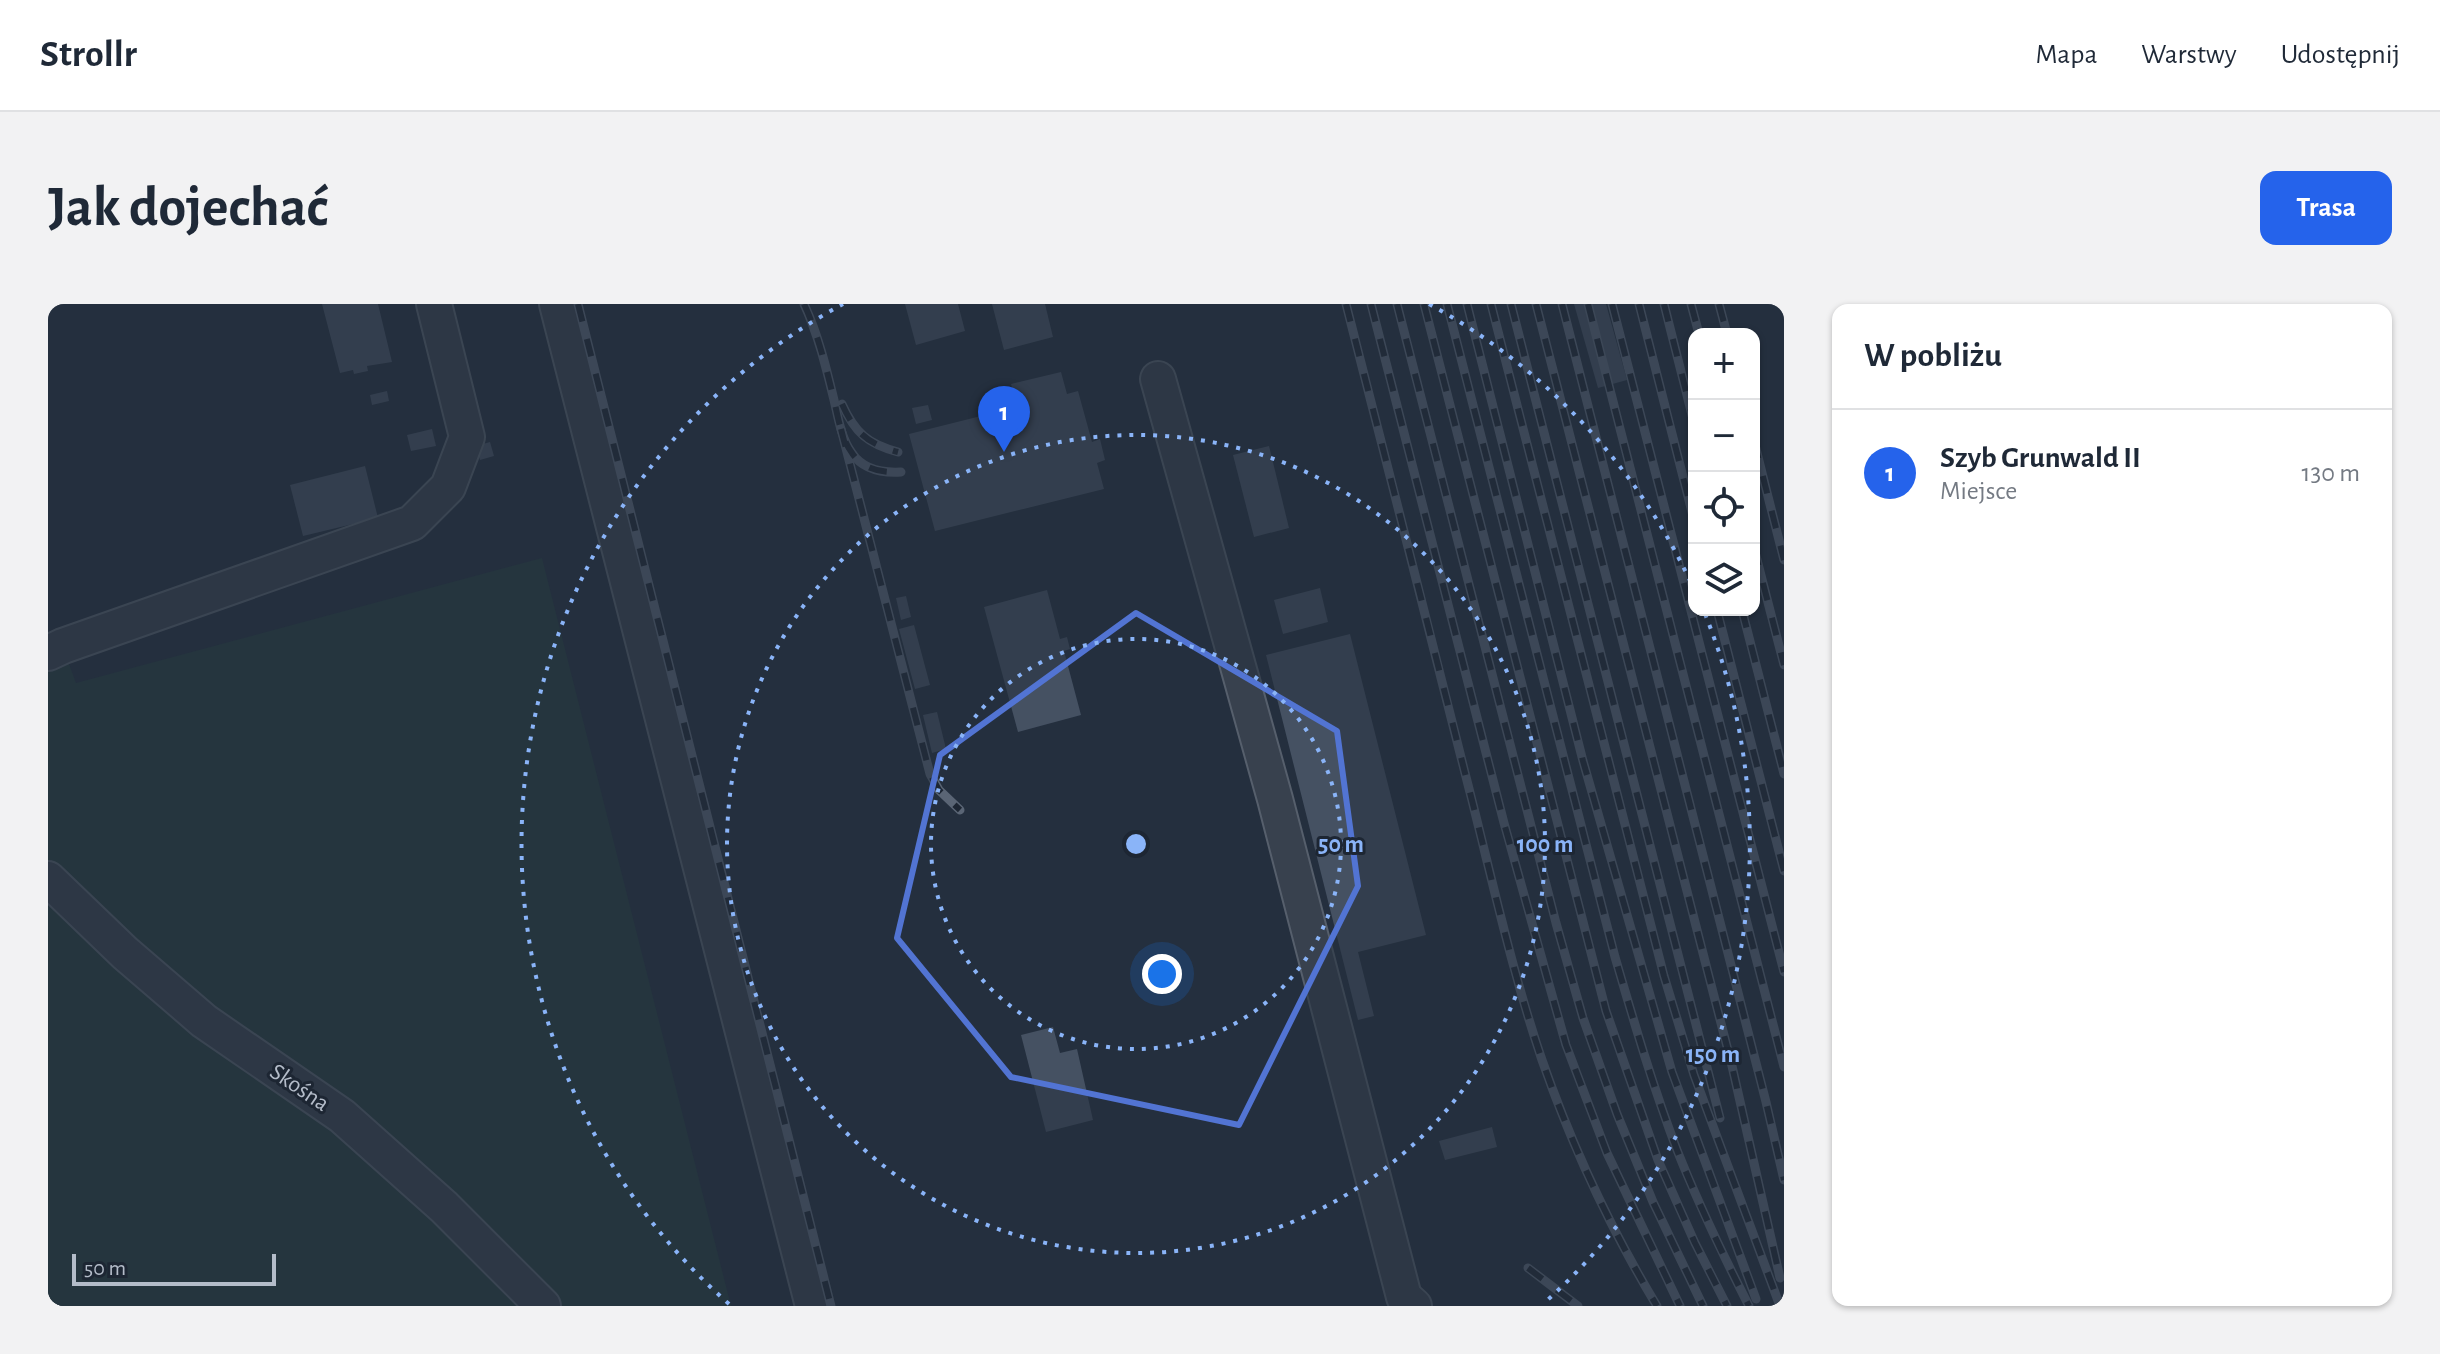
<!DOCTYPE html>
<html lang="pl">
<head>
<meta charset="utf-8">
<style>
  :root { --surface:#fff; --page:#f2f2f3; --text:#1f2937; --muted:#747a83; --line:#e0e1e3; --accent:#2563eb }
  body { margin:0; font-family:"Alegreya Sans",sans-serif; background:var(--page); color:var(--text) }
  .controls { position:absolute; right:24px; top:24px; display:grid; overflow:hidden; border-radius:16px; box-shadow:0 2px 6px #0004 }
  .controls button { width:72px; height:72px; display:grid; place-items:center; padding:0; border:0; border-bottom:2px solid var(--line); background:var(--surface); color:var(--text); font:40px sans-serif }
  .scale { position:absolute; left:24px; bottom:20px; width:204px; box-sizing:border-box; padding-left:8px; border:4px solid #b4bcc9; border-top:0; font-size:22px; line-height:28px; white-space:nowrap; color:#b4bcc9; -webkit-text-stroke:6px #1d2633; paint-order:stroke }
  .you { position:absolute; left:1114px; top:670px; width:28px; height:28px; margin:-20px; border:6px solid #fff; border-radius:50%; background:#1a73e8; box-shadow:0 0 0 12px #1a73e833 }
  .badge { display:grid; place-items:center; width:52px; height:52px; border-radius:50%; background:var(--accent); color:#fff; font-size:26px; font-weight:700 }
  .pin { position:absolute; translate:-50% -66px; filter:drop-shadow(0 2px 4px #0008) }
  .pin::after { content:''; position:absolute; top:42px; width:28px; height:24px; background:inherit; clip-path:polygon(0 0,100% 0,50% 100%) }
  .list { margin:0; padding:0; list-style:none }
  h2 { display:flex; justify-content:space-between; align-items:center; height:104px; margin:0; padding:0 32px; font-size:34px }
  h2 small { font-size:26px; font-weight:400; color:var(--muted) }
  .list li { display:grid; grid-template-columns:52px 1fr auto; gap:24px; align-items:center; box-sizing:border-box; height:128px; padding:0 32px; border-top:2px solid var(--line) }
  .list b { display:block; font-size:30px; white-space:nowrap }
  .list p { margin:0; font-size:26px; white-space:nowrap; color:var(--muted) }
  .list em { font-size:26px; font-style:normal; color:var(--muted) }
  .icon { flex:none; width:44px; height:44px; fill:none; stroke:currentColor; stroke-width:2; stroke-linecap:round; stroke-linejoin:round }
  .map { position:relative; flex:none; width:1736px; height:1002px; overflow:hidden; border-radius:16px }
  header { display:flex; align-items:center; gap:48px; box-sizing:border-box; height:112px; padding:0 40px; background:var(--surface); border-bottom:2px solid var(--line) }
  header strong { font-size:38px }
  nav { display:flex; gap:44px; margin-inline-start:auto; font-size:28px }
  .intro { display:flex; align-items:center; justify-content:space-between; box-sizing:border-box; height:192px; padding:0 48px }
  h1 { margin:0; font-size:56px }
  .button { padding:20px 36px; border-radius:16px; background:var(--accent); color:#fff; font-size:28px; font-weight:700 }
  main { display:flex; gap:48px; padding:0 48px }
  aside { flex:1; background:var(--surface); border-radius:16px; box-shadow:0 2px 6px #0004 }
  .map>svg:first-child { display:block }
</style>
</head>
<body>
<header>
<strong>Strollr</strong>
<nav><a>Mapa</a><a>Warstwy</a><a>Udostępnij</a></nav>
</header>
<div class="intro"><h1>Jak dojechać</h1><a class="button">Trasa</a></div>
<main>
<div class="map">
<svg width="1736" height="1002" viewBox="0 0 1736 1002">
  <rect width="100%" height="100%" fill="#242f3e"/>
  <!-- green -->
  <g fill="#263c3f">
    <path d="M494,254L683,1002H509L163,708L0,563V361L18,352L28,379Z"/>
    <path d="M0,590L284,820L483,1002H0Z"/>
  </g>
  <!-- building -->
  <g fill="#455162">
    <path d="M274,0H330L344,58L319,62L320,67L306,70L305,66L292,69Z"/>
    <path d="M857,0H910L917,27L868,41Z"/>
    <path d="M944,0H997L1005,33L956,46Z"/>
    <path d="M1526,0H1558L1579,76L1550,84Z"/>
    <path d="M1013,68L1019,90L1030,87L1044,138L1052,135L1057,156L1049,159L1056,185L887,227L861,130L969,103L963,80Z"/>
    <path d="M339,87L341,97L324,101L322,91Z"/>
    <path d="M880,101L884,116L868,120L864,104Z"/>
    <path d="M384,125L388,142L363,147L359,131Z"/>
    <path d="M442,138L446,152L432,156L428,142Z"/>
    <path d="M1221,142L1241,224L1206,233L1185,151Z"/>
    <path d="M317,162L330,214L255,232L242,181Z"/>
    <path d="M1272,284L1280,318L1235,330L1226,296Z"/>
    <path d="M999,286L1012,335L1019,333L1022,345L1016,347L1033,411L970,428L936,303Z"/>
    <path d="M858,292L863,313L853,316L848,294Z"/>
    <path d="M866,321L882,381L867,385L851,325Z"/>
    <path d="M1302,330L1378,631L1310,648L1326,712L1310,716L1218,351Z"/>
    <path d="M889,408L898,445L884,449L875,411Z"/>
    <path d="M1005,723L1012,749L1029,745L1045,816L998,828L973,731Z"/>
    <path d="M1444,823L1449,843L1397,856L1391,837Z"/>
  </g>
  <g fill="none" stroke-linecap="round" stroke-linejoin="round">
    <defs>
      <g id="minor">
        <path d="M509,0L765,1002"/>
        <path d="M1110,75L1227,495L1356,993L1366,1002"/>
        <path d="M0,349L15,342L364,219L400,183L419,133L386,0"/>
        <path d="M0,575L77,649L156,717L294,812L396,903L495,1002"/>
      </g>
    </defs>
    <!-- minor casing -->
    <use href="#minor" stroke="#565f6c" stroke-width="38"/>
    <!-- minor -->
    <use href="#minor" stroke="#38414e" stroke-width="34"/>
    <defs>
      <g id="rail">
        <path d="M530,0L783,1002"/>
        <path d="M756,0C770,30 778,63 786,96C790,113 793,134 804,149C815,166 835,169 853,168"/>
        <path d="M1298,0C1338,156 1378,313 1417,469C1442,565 1462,662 1494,756C1524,842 1562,924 1609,1002"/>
        <path d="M1323,0L1456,519L1518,741L1559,849L1632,1002"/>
        <path d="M1349,0L1508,619L1535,714L1569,810L1605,898L1655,1002"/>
        <path d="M1376,0L1558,707L1610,856L1647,939L1679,1002"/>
        <path d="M1399,0L1567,653C1586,718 1605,783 1629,846C1650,899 1675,951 1701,1002"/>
        <path d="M1419,0L1535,457L1624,768L1708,995"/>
        <path d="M1443,0L1616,672L1646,771L1732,1002"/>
        <path d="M1463,0L1672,814"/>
        <path d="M1488,0L1684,762L1732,974"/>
        <path d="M1514,0L1718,798L1736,876"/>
        <path d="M1540,0L1736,763"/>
        <path d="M1564,0L1736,668"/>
        <path d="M1591,0L1646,216"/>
        <path d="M1616,0L1646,119"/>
        <path d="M1643,0L1651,30"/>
        <path d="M1671,0L1679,30"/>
        <path d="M794,100C807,129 820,140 850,148"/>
        <path d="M793,125L882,470L891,486L912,506"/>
        <path d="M1706,137L1736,256"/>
        <path d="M1706,244L1736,361"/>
        <path d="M1669,306L1736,567"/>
        <path d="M1694,306L1736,470"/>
        <path d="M1480,964L1530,1002"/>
      </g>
    </defs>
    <!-- rail casing -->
    <use href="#rail" stroke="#5a6575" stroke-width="9"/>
    <!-- rail -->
    <use href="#rail" stroke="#1d2633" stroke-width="6" stroke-dasharray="18" stroke-linecap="butt"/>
  </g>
  <!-- marked area -->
  <path d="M0 0H1736V1002H0ZM1088,309L1289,427L1310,582L1191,821L963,773L849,634L892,451Z" fill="#242f3e" fill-opacity=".55" fill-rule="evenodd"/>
  <path fill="none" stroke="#5274d3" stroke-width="6" stroke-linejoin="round" d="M1088,309L1289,427L1310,582L1191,821L963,773L849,634L892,451Z"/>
  <!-- distance rings -->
  <g fill="none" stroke="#8ab4f8" stroke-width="4" stroke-dasharray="4 8">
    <circle cx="1088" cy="540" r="205"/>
    <circle cx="1088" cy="540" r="409"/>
    <path d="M681 1000A614 614 0 0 1 795 0M1381 0A614 614 0 0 1 1644 281M1657 310A614 614 0 0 1 1495 1000"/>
  </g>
  <g text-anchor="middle" stroke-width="6" stroke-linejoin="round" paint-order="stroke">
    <!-- street labels -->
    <g font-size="24" fill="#b4bcc9" stroke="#1d2633">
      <text transform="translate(252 783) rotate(34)" y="8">Skośna</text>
    </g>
  </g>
  <circle cx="1088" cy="540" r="12" fill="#8ab4f8" stroke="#1d2633" stroke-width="4"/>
  <g font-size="24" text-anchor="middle" font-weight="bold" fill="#8ab4f8" stroke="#1d2633" stroke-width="6" stroke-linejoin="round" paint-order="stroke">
    <text x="1293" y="548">50 m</text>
    <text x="1497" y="548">100 m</text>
    <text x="1665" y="758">150 m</text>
  </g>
</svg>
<div class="controls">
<button>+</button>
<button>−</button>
<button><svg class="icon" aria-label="locate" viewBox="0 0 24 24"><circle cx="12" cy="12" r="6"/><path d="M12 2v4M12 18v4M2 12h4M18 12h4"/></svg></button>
<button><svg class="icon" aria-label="layers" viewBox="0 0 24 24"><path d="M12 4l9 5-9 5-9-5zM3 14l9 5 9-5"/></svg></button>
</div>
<div class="scale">50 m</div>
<div class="you"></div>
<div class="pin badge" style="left:956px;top:148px">1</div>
</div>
<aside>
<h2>W pobliżu<small></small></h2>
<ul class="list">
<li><span class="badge">1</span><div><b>Szyb Grunwald II</b><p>Miejsce</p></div><em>130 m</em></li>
</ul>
</aside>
</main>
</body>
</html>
